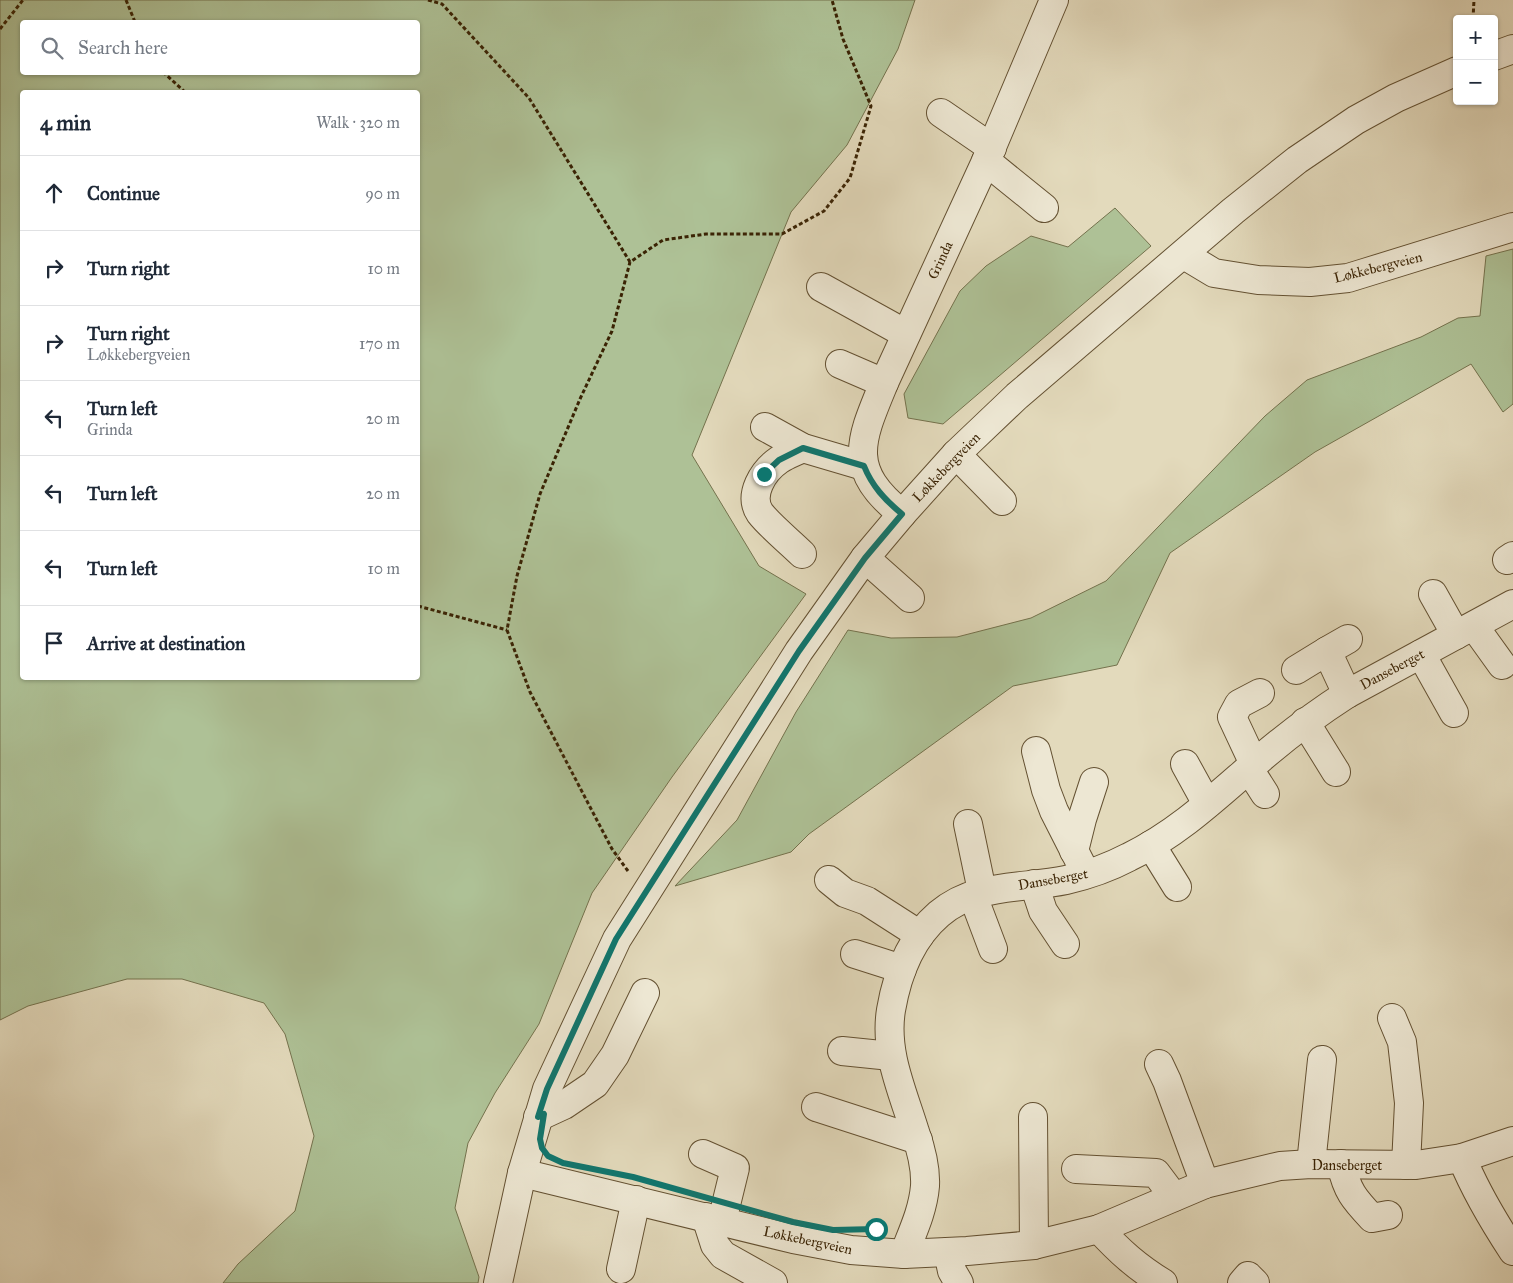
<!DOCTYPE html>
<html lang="en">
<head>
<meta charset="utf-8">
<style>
  :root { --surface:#fff; --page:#f6f6f7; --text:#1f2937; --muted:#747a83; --line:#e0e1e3 }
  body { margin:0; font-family:"IM FELL Great Primer",serif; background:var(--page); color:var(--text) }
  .controls { position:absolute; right:15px; top:15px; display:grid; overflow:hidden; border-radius:5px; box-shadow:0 1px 4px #0004 }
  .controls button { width:45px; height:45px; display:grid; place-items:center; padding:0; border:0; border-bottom:1px solid var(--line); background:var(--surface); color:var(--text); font:25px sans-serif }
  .stop { position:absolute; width:15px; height:15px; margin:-11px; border:4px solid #0f766e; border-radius:50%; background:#fff }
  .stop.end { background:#0f766e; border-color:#fff; box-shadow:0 1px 5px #0008 }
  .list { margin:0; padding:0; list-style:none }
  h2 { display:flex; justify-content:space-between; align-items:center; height:65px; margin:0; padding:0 20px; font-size:21px }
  h2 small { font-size:16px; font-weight:400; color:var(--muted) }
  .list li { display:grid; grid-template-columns:32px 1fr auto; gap:15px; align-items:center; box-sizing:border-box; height:75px; padding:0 20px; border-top:1px solid var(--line) }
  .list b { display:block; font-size:19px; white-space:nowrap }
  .list p { margin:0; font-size:16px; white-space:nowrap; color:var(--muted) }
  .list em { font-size:16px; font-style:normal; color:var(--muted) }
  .icon { flex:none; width:28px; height:28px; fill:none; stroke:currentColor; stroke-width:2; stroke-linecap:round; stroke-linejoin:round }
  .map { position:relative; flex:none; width:1513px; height:1283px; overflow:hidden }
  .search { position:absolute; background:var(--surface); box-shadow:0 1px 4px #0004; left:20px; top:20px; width:400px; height:55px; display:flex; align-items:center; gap:12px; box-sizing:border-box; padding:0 18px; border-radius:5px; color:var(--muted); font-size:19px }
  .panel { position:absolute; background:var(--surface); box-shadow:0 1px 4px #0004; left:20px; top:90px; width:400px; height:590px; border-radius:5px }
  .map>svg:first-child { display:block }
</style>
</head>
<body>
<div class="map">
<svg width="1513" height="1283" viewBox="0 0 1513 1283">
  <rect width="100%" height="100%" fill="#e3dabc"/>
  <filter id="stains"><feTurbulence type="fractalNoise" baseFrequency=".004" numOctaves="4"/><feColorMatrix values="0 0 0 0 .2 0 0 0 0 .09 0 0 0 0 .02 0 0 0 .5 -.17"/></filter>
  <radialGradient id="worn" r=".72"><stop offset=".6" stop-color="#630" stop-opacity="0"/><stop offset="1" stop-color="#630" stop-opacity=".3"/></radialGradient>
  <!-- green -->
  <g fill="#aec196" stroke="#74724d" fill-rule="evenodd">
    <path d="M0,0H915L898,49L847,145L791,212L692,455L759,566L806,594L672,777L592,893L539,1024L495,1093L468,1143L455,1208L479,1277L478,1283H223L238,1264L295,1211L314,1136L285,1034L264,1003L182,979H127L28,1006L0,1020ZM418,22V72H22V22ZM418,92V678H22V92Z"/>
    <path d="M1115,208L1151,246L943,424L908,418L904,394L960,291L986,266L1031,236L1068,247Z"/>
    <path d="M1513,249V404L1503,412L1471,364L1315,452L1170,553L1117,665L1013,686L809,834L791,852L675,886L737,820L796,712L848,630L891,638L957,637L1031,618L1106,581L1265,416L1307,380L1421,337L1458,318L1480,316L1486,256Z"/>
  </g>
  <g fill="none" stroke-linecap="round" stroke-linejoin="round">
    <defs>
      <g id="minor">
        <path d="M1494,56L1513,49"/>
        <path d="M941,113L992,148"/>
        <path d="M986,161L1044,208"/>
        <path d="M1184,255L1214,273L1258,280L1310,282L1348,278L1361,274L1513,227"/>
        <path d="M821,287L906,334"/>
        <path d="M840,364L884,383"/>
        <path d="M765,427L803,448L864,466"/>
        <path d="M956,454L1002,501"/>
        <path d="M902,514C846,469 860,441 884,383L986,161L1054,0"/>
        <path d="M802,554C790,542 770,526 760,513C748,495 763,471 779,460C786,455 795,452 803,448"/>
        <path d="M865,558L910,598"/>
        <path d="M1507,560L1513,556"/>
        <path d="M1433,594L1456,635"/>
        <path d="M1474,626L1502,665"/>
        <path d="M1327,651L1348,639"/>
        <path d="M1421,654L1454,713"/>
        <path d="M1296,670L1327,651L1347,694"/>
        <path d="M1305,722L1336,772"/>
        <path d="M1036,751L1046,790L1054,811L1086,874"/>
        <path d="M1185,764L1207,804"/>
        <path d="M1254,764L1232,717L1239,704L1260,693"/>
        <path d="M1249,769L1265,794"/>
        <path d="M968,824L982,891"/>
        <path d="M1151,845L1177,887"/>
        <path d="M1074,851L1082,819L1094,782"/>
        <path d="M829,880L845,893L867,901L920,935"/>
        <path d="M1034,884L1043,911L1065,944"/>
        <path d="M973,896L993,949"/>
        <path d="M855,954L902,969"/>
        <path d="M1392,1018L1402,1042L1409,1103L1406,1165"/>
        <path d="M842,1051L891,1056"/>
        <path d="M1159,1064L1167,1081L1205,1184"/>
        <path d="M816,1107L918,1140"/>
        <path d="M538,1117L564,1105L595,1084L615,1055L645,993"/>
        <path d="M1033,1117L1034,1245"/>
        <path d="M703,1154L735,1168L722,1221"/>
        <path d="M1462,1158C1475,1190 1494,1222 1513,1251"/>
        <path d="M1311,1164L1322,1060"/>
        <path d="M1341,1164C1347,1191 1354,1199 1372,1218L1388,1215"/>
        <path d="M1076,1169L1156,1173L1174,1197"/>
        <path d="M522,1173L793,1239L851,1250L904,1254L967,1251L1034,1245L1099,1229L1205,1184L1280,1166L1311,1164L1416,1165L1462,1158L1513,1141"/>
        <path d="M706,1217L715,1245L723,1255L773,1283"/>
        <path d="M1099,1229C1120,1252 1137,1267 1163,1283"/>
        <path d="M948,1252L952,1271L959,1283"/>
        <path d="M904,1254C913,1231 923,1210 925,1186C926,1168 921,1149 915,1132C903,1092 884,1053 891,1010C897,975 911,938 939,914C975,883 1023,889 1066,880C1088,875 1110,867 1129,857C1179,833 1219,794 1260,759C1288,735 1316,714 1347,694L1513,604"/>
        <path d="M621,1269L636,1200"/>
        <path d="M498,1283L522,1173L547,1089L617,939L799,651L865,558L902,514L956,454L1017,396L1233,211L1297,160L1356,120L1396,98L1457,71"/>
        <path d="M1242,1283L1248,1276L1255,1283"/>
      </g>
    </defs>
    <!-- minor casing -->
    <use href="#minor" stroke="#645132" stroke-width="30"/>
    <!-- path -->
    <g stroke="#3a2304" stroke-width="3" stroke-dasharray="4 2.5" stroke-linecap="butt">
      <path d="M126,0L135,22"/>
      <path d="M428,0L442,4L529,98L630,262"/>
      <path d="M1473,19L1474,0"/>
      <path d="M0,29L23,0"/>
      <path d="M163,72L185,92"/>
      <path d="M418,606L507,630"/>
      <path d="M628,871L612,849L530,692L507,630L517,576L540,494L580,399L612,331L630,262L663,240L706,234H782L824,211L850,178L871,106L843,39L832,0"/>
    </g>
    <!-- minor -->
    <use href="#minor" stroke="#ede7d3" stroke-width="28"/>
  </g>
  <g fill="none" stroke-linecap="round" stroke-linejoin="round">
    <!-- route -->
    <path stroke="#0f766e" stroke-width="6" d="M764,474L779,460L803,448L864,466C872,486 885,500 902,514L865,558L799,651L616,939L547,1089L538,1117L544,1114L540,1139L542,1148L548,1156L563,1163L633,1177L793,1222L833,1230L876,1229"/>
  </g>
  <g text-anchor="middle" stroke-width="4.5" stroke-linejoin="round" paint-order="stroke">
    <!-- street labels -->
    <g font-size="14" fill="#3a2304" stroke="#ede7d3">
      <text transform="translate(940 260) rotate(-65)" y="5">Grinda</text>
      <text transform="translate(1378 267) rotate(-14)" y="5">Løkkebergveien</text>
      <text transform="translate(946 467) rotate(-46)" y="5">Løkkebergveien</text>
      <text transform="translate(1392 669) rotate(-28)" y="5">Danseberget</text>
      <text transform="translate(1053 879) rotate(-10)" y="5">Danseberget</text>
      <text x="1347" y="1170">Danseberget</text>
      <text transform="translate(808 1240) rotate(12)" y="5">Løkkebergveien</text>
    </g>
  </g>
  <rect width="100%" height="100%" filter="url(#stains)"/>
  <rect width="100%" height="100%" fill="url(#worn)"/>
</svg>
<div class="controls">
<button>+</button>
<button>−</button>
</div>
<div class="stop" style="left:876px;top:1229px"></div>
<div class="stop end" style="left:764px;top:474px"></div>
<div class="search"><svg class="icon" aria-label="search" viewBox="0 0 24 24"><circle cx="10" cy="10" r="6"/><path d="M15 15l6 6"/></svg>Search here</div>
<section class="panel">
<h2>4 min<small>Walk · 320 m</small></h2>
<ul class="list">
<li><svg class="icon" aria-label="ahead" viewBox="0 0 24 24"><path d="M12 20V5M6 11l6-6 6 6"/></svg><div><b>Continue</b></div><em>90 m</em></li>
<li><svg class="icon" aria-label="right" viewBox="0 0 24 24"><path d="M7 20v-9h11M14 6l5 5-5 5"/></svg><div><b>Turn right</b></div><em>10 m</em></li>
<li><svg class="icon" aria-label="right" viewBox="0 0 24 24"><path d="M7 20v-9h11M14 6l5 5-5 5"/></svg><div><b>Turn right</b><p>Løkkebergveien</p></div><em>170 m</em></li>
<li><svg class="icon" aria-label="left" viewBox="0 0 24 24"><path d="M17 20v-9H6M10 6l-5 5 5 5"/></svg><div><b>Turn left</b><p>Grinda</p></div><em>20 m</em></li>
<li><svg class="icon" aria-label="left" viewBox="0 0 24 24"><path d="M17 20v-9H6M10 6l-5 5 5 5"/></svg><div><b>Turn left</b></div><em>20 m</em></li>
<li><svg class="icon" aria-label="left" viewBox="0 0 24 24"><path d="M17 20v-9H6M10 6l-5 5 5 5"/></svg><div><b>Turn left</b></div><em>10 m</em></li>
<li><svg class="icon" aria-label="arrive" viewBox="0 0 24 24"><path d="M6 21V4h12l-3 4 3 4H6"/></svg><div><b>Arrive at destination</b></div></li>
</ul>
</section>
</div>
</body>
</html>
